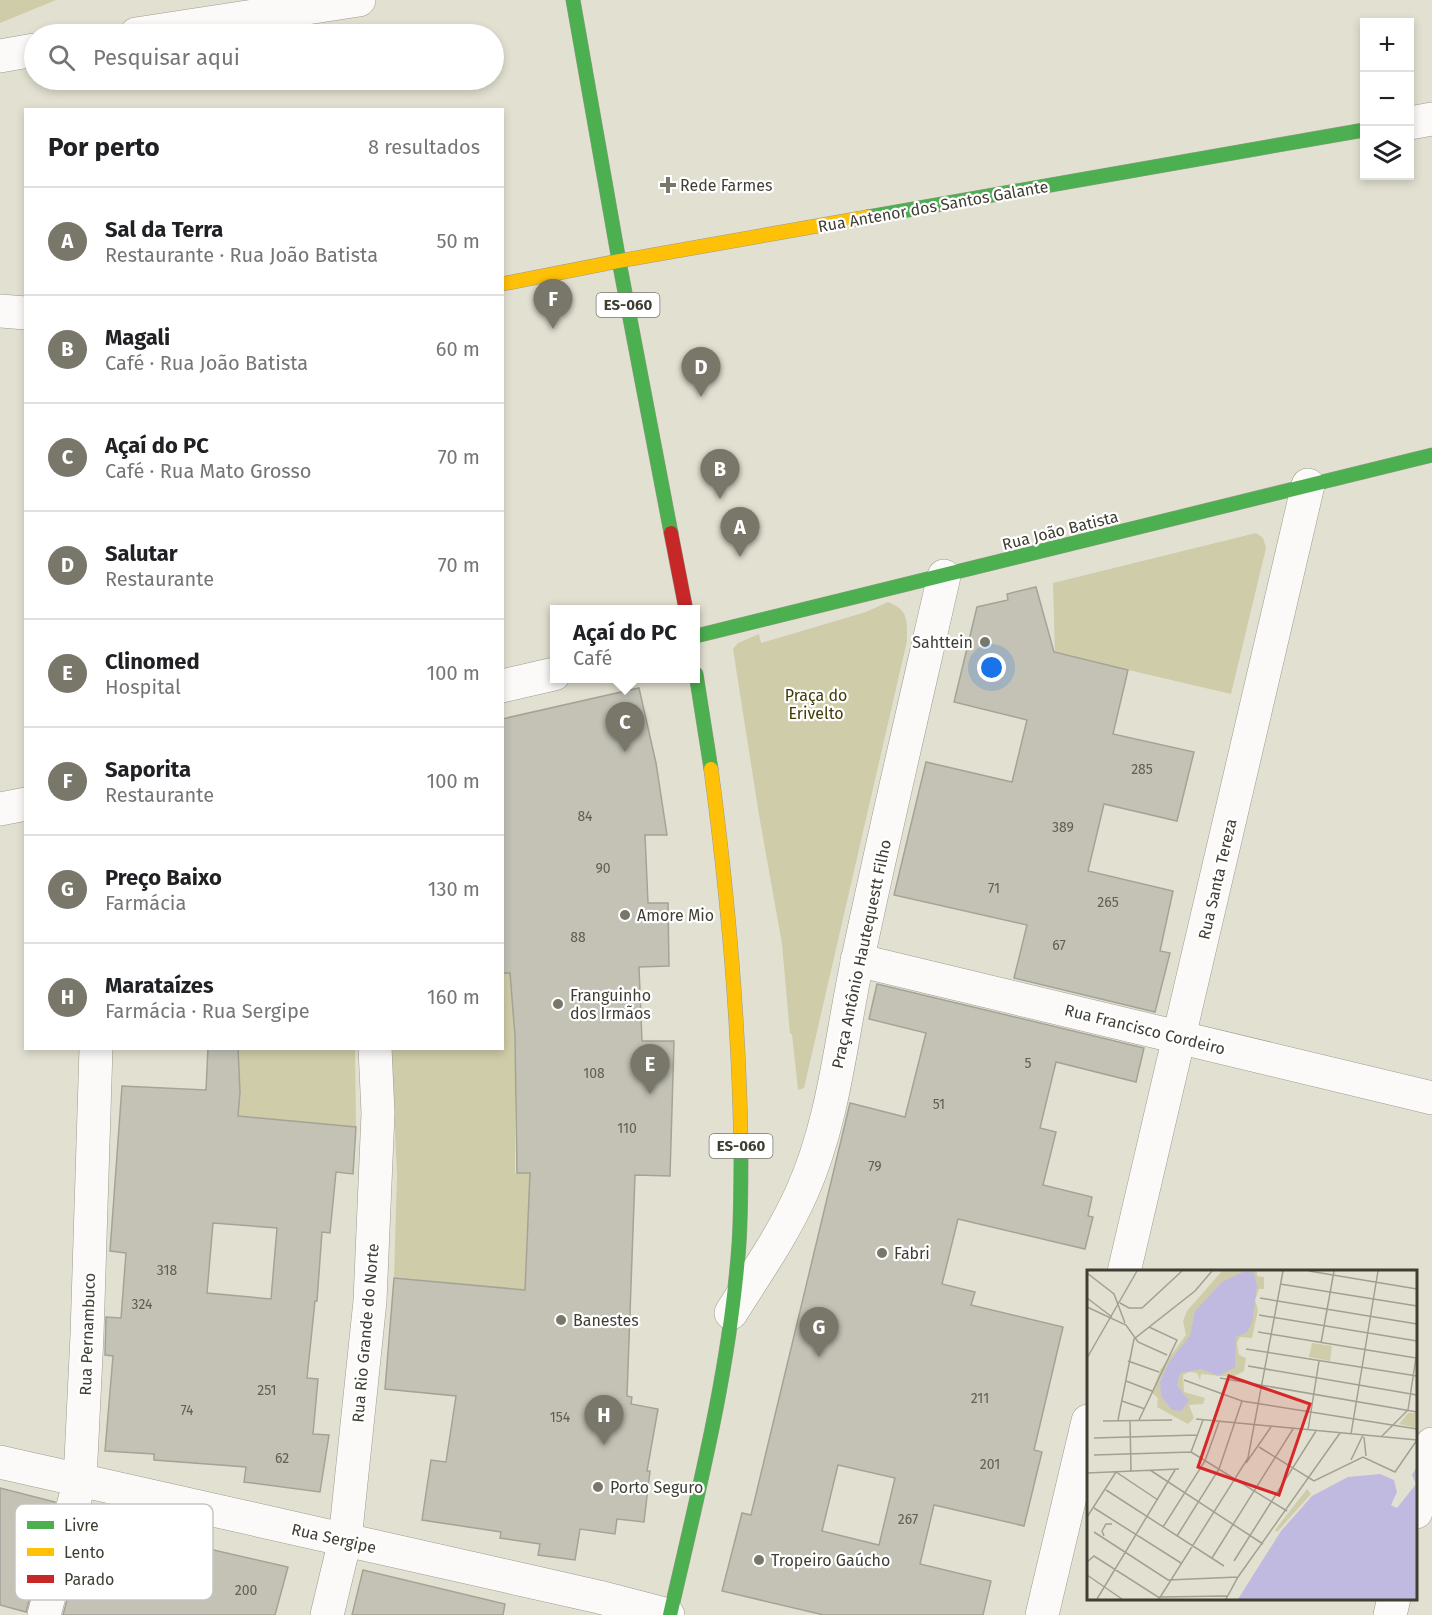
<!DOCTYPE html>
<html lang="pt">
<head>
<meta charset="utf-8">
<style>
  :root { --surface:#fff; --page:#f2f2f2; --text:#202124; --muted:#757577; --line:#e0e0e0; --accent:#78776a }
  body { margin:0; font-family:"Fira Sans",sans-serif; background:var(--page); color:var(--text) }
  .controls { position:absolute; right:18px; top:18px; display:grid; overflow:hidden; border-radius:0px; box-shadow:0 3px 9px #0003 }
  .controls button { width:54px; height:54px; display:grid; place-items:center; padding:0; border:0; border-bottom:2px solid var(--line); background:var(--surface); color:var(--text); font:30px sans-serif }
  .you { position:absolute; left:992px; top:668px; width:21px; height:21px; margin:-15px; border:4px solid #fff; border-radius:50%; background:#1a73e8; box-shadow:0 0 0 9px #1a73e833 }
  .badge { display:grid; place-items:center; width:39px; height:39px; border-radius:50%; background:var(--accent); color:#fff; font-size:20px; font-weight:700 }
  .pin { position:absolute; translate:-50% -50px; filter:drop-shadow(0 2px 3px #0008) }
  .pin::after { content:''; position:absolute; top:32px; width:21px; height:18px; background:inherit; clip-path:polygon(0 0,100% 0,50% 100%) }
  .popup { position:absolute; left:550px; top:605px; width:150px; height:78px; box-sizing:border-box; display:grid; place-content:center; border-radius:0px; background:var(--surface); filter:drop-shadow(0 2px 4px #0005); font-size:20px; white-space:nowrap; color:var(--muted) }
  .popup b { font-size:22px; color:var(--text) }
  .popup::after { content:''; position:absolute; left:50%; top:100%; margin-left:-12px; border:12px solid transparent; border-top-color:var(--surface) }
  .list { margin:0; padding:0; list-style:none }
  h2 { display:flex; justify-content:space-between; align-items:center; height:78px; margin:0; padding:0 24px; font-size:26px }
  h2 small { font-size:20px; font-weight:400; color:var(--muted) }
  .list li { display:grid; grid-template-columns:39px 1fr auto; gap:18px; align-items:center; box-sizing:border-box; height:108px; padding:0 24px; border-top:2px solid var(--line) }
  .list b { display:block; font-size:22px; white-space:nowrap }
  .list p { margin:0; font-size:20px; white-space:nowrap; color:var(--muted) }
  .list em { font-size:20px; font-style:normal; color:var(--muted) }
  .icon { flex:none; width:33px; height:33px; fill:none; stroke:currentColor; stroke-width:2; stroke-linecap:round; stroke-linejoin:round }
  .map { position:relative; flex:none; width:1432px; height:1615px; overflow:hidden }
  .search { position:absolute; background:var(--surface); box-shadow:0 3px 9px #0003; left:24px; top:24px; width:480px; height:66px; display:flex; align-items:center; gap:15px; box-sizing:border-box; padding:0 21px; border-radius:33px; color:var(--muted); font-size:22px }
  .panel { position:absolute; background:var(--surface); box-shadow:0 3px 9px #0003; left:24px; top:108px; width:480px; height:942px; border-radius:0px }
  .map>svg:first-child { display:block }
</style>
</head>
<body>
<div class="map">
<svg width="1432" height="1615" viewBox="0 0 1432 1615">
  <rect width="100%" height="100%" fill="#e2e1d1"/>
  <!-- green -->
  <g fill="#cfcca9">
    <path d="M0,0H56L0,23Z"/>
    <path d="M1256,533L1263,538L1266,548L1231,694L1090,661L1055,656L1053,583Z"/>
    <path d="M888,602C909,610 907,621 907,641L804,1088L798,1090L792,1034H790L782,944L759,815L733,649L738,643L759,634L761,643L866,612Z"/>
    <path d="M503,973H510L515,1036V1173L555,1174L554,1228H527L525,1290L394,1278L397,1174L391,1049L502,1048Z"/>
    <path d="M238,1049H355L356,1127L238,1116L240,1092Z"/>
  </g>
  <!-- building -->
  <g fill="#c3c2b5" stroke="#a4a397" stroke-width="1.5" fill-rule="evenodd">
    <path d="M1036,587L1054,652L1128,670L1113,734L1194,752L1177,821L1104,804L1088,871L1173,891L1160,951L1170,953L1155,1012L1014,978L1027,925L894,895L926,762L1012,782L1027,720L954,702L977,607L1008,600L1007,594Z"/>
    <path d="M639,688L656,763L667,835H645L648,903H668L669,966L639,967L642,1041H674L670,1176L635,1175L627,1396L632,1397L631,1404L658,1409L647,1471H650L644,1522L617,1519L615,1534L580,1529L575,1560L538,1555L540,1544L500,1538L501,1532L422,1520L431,1460L446,1462L456,1396L385,1389L394,1278L525,1290L530,1173H517L515,1036L510,973H502V719Z"/>
    <path d="M877,984L1144,1048L1136,1082L1056,1062L1040,1128L1056,1132L1043,1185L1092,1197L1088,1216L1093,1217L1085,1249L958,1219L942,1284L975,1292L971,1305L1063,1327L1034,1450L1042,1452L1024,1526L934,1505L920,1564L991,1581L983,1615H824L722,1591L742,1513L751,1515L850,1103L905,1117L926,1033L869,1019ZM838,1465L895,1478L879,1545L822,1531Z"/>
    <path d="M208,1048H238L240,1092L238,1116L356,1127L353,1174L336,1172L330,1233L322,1232L317,1301H315L307,1378L318,1379L313,1434L329,1435L320,1492L244,1482L246,1467L154,1460V1454L105,1451L113,1356L105,1355L106,1317L121,1318L126,1253L110,1251L122,1086L206,1090ZM213,1223L277,1228L271,1299L207,1293Z"/>
    <path d="M0,1488L55,1502L26,1612L0,1605Z"/>
    <path d="M95,1509L198,1535L196,1546L288,1567L275,1615H63L91,1512H94Z"/>
    <path d="M363,1570L505,1604L503,1615H352Z"/>
  </g>
  <g fill="none" stroke-linecap="round" stroke-linejoin="round">
    <defs>
      <g id="street">
        <path d="M136,34L359,0"/>
        <path d="M0,56L34,50"/>
        <path d="M1410,123L1432,119"/>
        <path d="M0,311L26,313"/>
        <path d="M502,686L554,674"/>
        <path d="M0,809L26,804"/>
        <path d="M857,960L1432,1098"/>
        <path d="M1124,1272L1308,485"/>
        <path d="M731,1313C756,1273 783,1235 802,1192C835,1118 841,1036 858,958C885,830 915,703 944,576"/>
        <path d="M0,1462L599,1597L668,1615"/>
        <path d="M1416,1512L1432,1444"/>
        <path d="M44,1615L80,1480L87,1335L96,1048"/>
        <path d="M327,1615L345,1540L370,1301L378,1113L375,1048"/>
        <path d="M1042,1615L1088,1421"/>
        <path d="M1390,1615L1394,1598"/>
      </g>
      <g id="fast">
        <path d="M573,0L619,261L671,533"/>
        <path d="M868,217L1364,130"/>
        <path d="M696,636L1432,455"/>
        <path d="M696,674L711,769"/>
        <path d="M670,1615C698,1493 730,1369 739,1244C741,1212 741,1180 741,1148"/>
      </g>
      <g id="slow">
        <path d="M502,284L619,261L868,217"/>
        <path d="M711,769C728,896 739,1020 741,1148"/>
      </g>
      <path id="jam" d="M671,533L686,610"/>
    </defs>
    <!-- street casing -->
    <use href="#street" stroke="#9b9b8e" stroke-width="34"/>
    <!-- fast casing -->
    <use href="#fast" stroke="#9b9b8e" stroke-width="15"/>
    <!-- slow casing -->
    <use href="#slow" stroke="#9b9b8e" stroke-width="15"/>
    <!-- jam casing -->
    <use href="#jam" stroke="#9b9b8e" stroke-width="15"/>
    <!-- street -->
    <use href="#street" stroke="#fbfaf8" stroke-width="33"/>
    <!-- fast -->
    <use href="#fast" stroke="#4caf50" stroke-width="14"/>
    <!-- slow -->
    <use href="#slow" stroke="#ffc107" stroke-width="14"/>
    <!-- jam -->
    <use href="#jam" stroke="#c62828" stroke-width="14"/>
  </g>
  <!-- markers -->
  <g fill="#78776a" stroke="#fff" stroke-width="2">
    <path d="M665 176h6v6h6v6h-6v6h-6v-6h-6v-6h6z"/>
    <circle cx="985" cy="642" r="6"/>
    <circle cx="625" cy="915" r="6"/>
    <circle cx="558" cy="1004" r="6"/>
    <circle cx="882" cy="1253" r="6"/>
    <circle cx="561" cy="1320" r="6"/>
    <circle cx="598" cy="1487" r="6"/>
    <circle cx="759" cy="1560" r="6"/>
  </g>
  <g text-anchor="middle" stroke-width="4.5" stroke-linejoin="round" paint-order="stroke">
    <!-- number labels -->
    <g font-size="14" fill="#605f54">
      <text x="1142" y="774">285</text>
      <text x="585" y="821">84</text>
      <text x="1063" y="832">389</text>
      <text x="603" y="873">90</text>
      <text x="994" y="893">71</text>
      <text x="1108" y="907">265</text>
      <text x="578" y="942">88</text>
      <text x="1059" y="950">67</text>
      <text x="1028" y="1068">5</text>
      <text x="594" y="1078">108</text>
      <text x="939" y="1109">51</text>
      <text x="627" y="1133">110</text>
      <text x="875" y="1171">79</text>
      <text x="167" y="1275">318</text>
      <text x="142" y="1309">324</text>
      <text x="267" y="1395">251</text>
      <text x="980" y="1403">211</text>
      <text x="187" y="1415">74</text>
      <text x="560" y="1422">154</text>
      <text x="282" y="1463">62</text>
      <text x="990" y="1469">201</text>
      <text x="908" y="1524">267</text>
      <text x="246" y="1595">200</text>
    </g>
    <!-- shield labels -->
    <g fill="#fff" stroke="#797870" stroke-width="1.5">
      <rect x="596.5" y="293" width="63" height="24" rx="4.5"/>
      <rect x="709.5" y="1134" width="63" height="24" rx="4.5"/>
    </g>
    <g font-size="15" font-weight="bold" fill="#3f3e33">
      <text x="628" y="310">ES-060</text>
      <text x="741" y="1151">ES-060</text>
    </g>
    <!-- poi labels -->
    <g font-size="16" fill="#3f3e33" stroke="#fff" text-anchor="start">
      <text x="680" y="191">Rede Farmes</text>
      <text x="973" y="648" text-anchor="end">Sahttein</text>
      <text x="637" y="921">Amore Mio</text>
      <text x="570" y="1001">Franguinho<tspan x="570" dy="18">dos Irmãos</tspan></text>
      <text x="894" y="1259">Fabri</text>
      <text x="573" y="1326">Banestes</text>
      <text x="610" y="1493">Porto Seguro</text>
      <text x="771" y="1566">Tropeiro Gaúcho</text>
    </g>
    <!-- street labels -->
    <g font-size="16" fill="#3f3e33" stroke="#fff">
      <text transform="translate(933 206) rotate(-10)" y="6">Rua Antenor dos Santos Galante</text>
      <text transform="translate(1060 530) rotate(-14)" y="6">Rua João Batista</text>
      <text transform="translate(1217 879) rotate(-77)" y="6">Rua Santa Tereza</text>
      <text transform="translate(861 954) rotate(-78)" y="6">Praça Antônio Hautequestt Filho</text>
      <text transform="translate(1145 1029) rotate(14)" y="6">Rua Francisco Cordeiro</text>
      <text transform="translate(365 1333) rotate(-85)" y="6">Rua Rio Grande do Norte</text>
      <text transform="translate(87 1334) rotate(-88)" y="6">Rua Pernambuco</text>
      <text transform="translate(334 1538) rotate(13)" y="6">Rua Sergipe</text>
    </g>
    <!-- park labels -->
    <g font-size="16" fill="#413c05" stroke="#fff">
      <text x="816" y="701">Praça do<tspan x="816" dy="18">Erivelto</tspan></text>
    </g>
  </g>
  <!-- overview -->
  <g transform="translate(1087 1270)">
    <rect width="330" height="330" fill="#e2e1d1"/>
    <path d="M135,1H170V6L177,7V19H172L168,30L171,40L165,68L153,67L150,73L152,85L159,88L157,101L146,107L114,104L113,110L110,103L102,102L96,105L97,122L118,128L116,134L102,135L107,148L101,154L70,137L71,128L65,123L73,100L99,65L96,51L100,41ZM225,73L245,76L243,91L222,87ZM321,143H330V158L312,154ZM220,219L224,224L190,262L188,260Z" fill="#cfcca9"/>
    <path d="M158,1L167,3L170,16L165,53L160,62L149,67L148,97L131,106L114,99L93,103L90,115L102,131L94,141L85,140L74,126L73,112L82,92L103,66L108,41L135,12ZM330,196V329H151L194,261L225,226L261,207L293,204L307,210L310,222L304,235L310,238L329,214L325,205Z" fill="#c1bae0"/>
    <path fill="none" stroke="#a1a092" stroke-width="1.5" d="M222,1L330,19M0,3L27,24L38,53M193,14L330,36M0,28L25,47M173,28L330,54M33,33L42,38H55L95,1M0,37L39,55L51,72L80,85M172,45L330,71M171,62L329,88M234,73L247,1M159,79L330,106M0,88L50,1M41,91L72,102M161,96L330,125M133,108L330,142M97,110L155,131L330,159M39,111L65,121M35,131L58,139M109,149L330,170M31,150L47,69L108,21L125,1M43,150L44,201M52,150L90,70L62,57M16,151L85,150M221,160L232,91M264,164L291,1M295,166L321,140L330,81M277,167L279,186M7,168L110,165M172,177L227,211L276,187L308,202L330,170M104,182L200,241M104,182L116,150M7,185L104,182M264,190L276,165M159,193L184,157M63,200L176,274M0,203L92,199M19,220L137,296M7,238L94,293M0,247L29,202L71,230M76,257L118,191L132,152M7,262L81,310L151,307M17,266L15,261L19,254H25M90,266L132,199L155,131M125,288L206,159M147,291L229,161M0,292L7,286L71,327L140,326M0,305L35,329M10,329L88,200M72,329L161,188L196,1M139,329L151,307L253,163"/>
    <path fill="#d62828" fill-opacity="0.15" stroke="#d62828" stroke-width="3" d="M142,106L223,134L192,225L111,197Z"/>
    <rect width="330" height="330" fill="none" stroke="#3f3e33" stroke-width="3"/>
  </g>
  <!-- legend -->
  <rect x="15" y="1504" width="198" height="96" rx="9" fill="#fff" stroke="#c5c5c2" stroke-width="1.5"/>
  <rect x="27" y="1521" width="27" height="8" fill="#4caf50"/>
  <rect x="27" y="1548" width="27" height="8" fill="#ffc107"/>
  <rect x="27" y="1575" width="27" height="8" fill="#c62828"/>
  <g font-size="16" fill="#3f3e33">
    <text x="64" y="1531">Livre</text>
    <text x="64" y="1558">Lento</text>
    <text x="64" y="1585">Parado</text>
  </g>
</svg>
<div class="controls">
<button>+</button>
<button>−</button>
<button><svg class="icon" aria-label="layers" viewBox="0 0 24 24"><path d="M12 4l9 5-9 5-9-5zM3 14l9 5 9-5"/></svg></button>
</div>
<div class="you"></div>
<div class="pin badge" style="left:740px;top:557px">A</div>
<div class="pin badge" style="left:720px;top:499px">B</div>
<div class="pin badge" style="left:625px;top:752px">C</div>
<div class="popup"><b>Açaí do PC</b>Café</div>
<div class="pin badge" style="left:701px;top:397px">D</div>
<div class="pin badge" style="left:650px;top:1094px">E</div>
<div class="pin badge" style="left:553px;top:329px">F</div>
<div class="pin badge" style="left:819px;top:1357px">G</div>
<div class="pin badge" style="left:604px;top:1445px">H</div>
<div class="search"><svg class="icon" aria-label="search" viewBox="0 0 24 24"><circle cx="10" cy="10" r="6"/><path d="M15 15l6 6"/></svg>Pesquisar aqui</div>
<section class="panel">
<h2>Por perto<small>8 resultados</small></h2>
<ul class="list">
<li><span class="badge">A</span><div><b>Sal da Terra</b><p>Restaurante · Rua João Batista</p></div><em>50 m</em></li>
<li><span class="badge">B</span><div><b>Magali</b><p>Café · Rua João Batista</p></div><em>60 m</em></li>
<li><span class="badge">C</span><div><b>Açaí do PC</b><p>Café · Rua Mato Grosso</p></div><em>70 m</em></li>
<li><span class="badge">D</span><div><b>Salutar</b><p>Restaurante</p></div><em>70 m</em></li>
<li><span class="badge">E</span><div><b>Clinomed</b><p>Hospital</p></div><em>100 m</em></li>
<li><span class="badge">F</span><div><b>Saporita</b><p>Restaurante</p></div><em>100 m</em></li>
<li><span class="badge">G</span><div><b>Preço Baixo</b><p>Farmácia</p></div><em>130 m</em></li>
<li><span class="badge">H</span><div><b>Marataízes</b><p>Farmácia · Rua Sergipe</p></div><em>160 m</em></li>
</ul>
</section>
</div>
</body>
</html>
